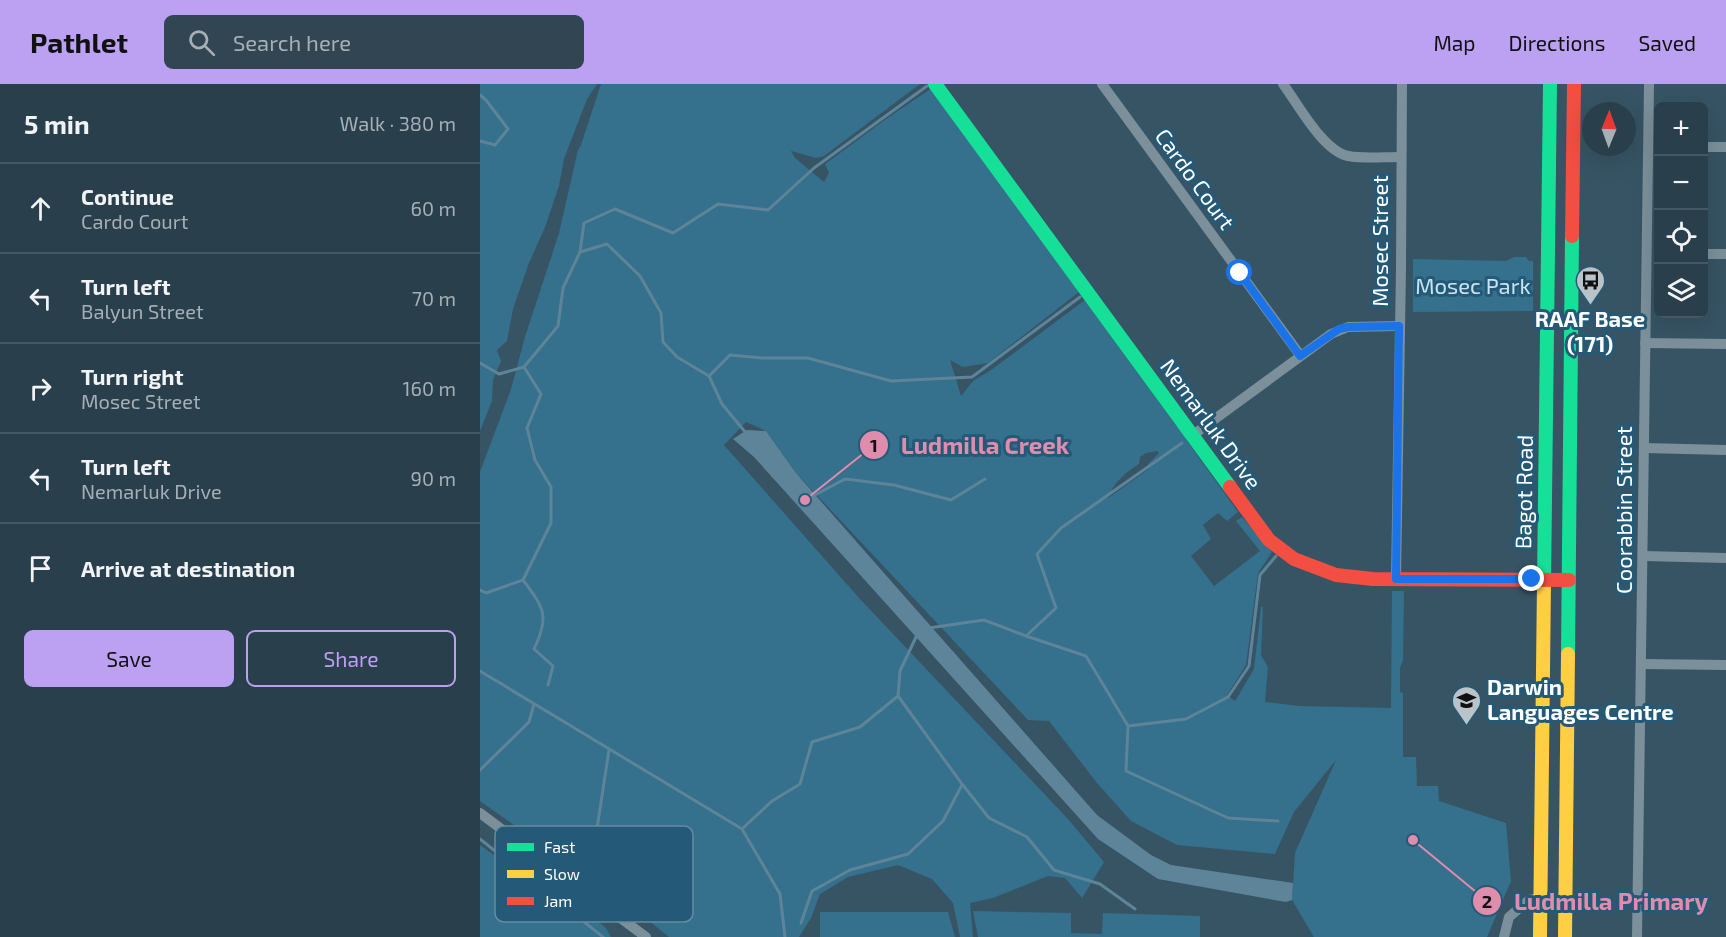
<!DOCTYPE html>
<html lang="en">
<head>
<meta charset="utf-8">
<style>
  :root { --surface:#293f4b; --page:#314652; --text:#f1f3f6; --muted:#a5afb5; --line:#455863; --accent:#bca0f2 }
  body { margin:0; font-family:"Exo 2",sans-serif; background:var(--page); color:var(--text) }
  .controls { position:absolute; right:18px; top:18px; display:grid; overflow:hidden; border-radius:9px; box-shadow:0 6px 24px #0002 }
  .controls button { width:54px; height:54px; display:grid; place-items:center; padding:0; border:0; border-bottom:2px solid var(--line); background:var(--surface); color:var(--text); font:30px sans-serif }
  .compass { position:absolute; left:1102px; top:18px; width:54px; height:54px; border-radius:50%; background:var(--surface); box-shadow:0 6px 24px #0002; rotate:1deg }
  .stop { position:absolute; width:18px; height:18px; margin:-14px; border:4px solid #1a73e8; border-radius:50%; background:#fff }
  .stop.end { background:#1a73e8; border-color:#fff; box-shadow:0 2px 6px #0008 }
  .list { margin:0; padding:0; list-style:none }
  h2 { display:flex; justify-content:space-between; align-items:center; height:78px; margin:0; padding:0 24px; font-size:26px }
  h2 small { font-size:20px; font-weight:400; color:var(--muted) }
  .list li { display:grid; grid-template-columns:39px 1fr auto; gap:18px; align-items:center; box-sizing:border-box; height:90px; padding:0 24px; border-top:2px solid var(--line) }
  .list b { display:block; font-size:22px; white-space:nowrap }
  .list p { margin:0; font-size:20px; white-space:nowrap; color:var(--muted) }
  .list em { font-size:20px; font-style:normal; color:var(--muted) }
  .actions { display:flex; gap:12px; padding:18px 24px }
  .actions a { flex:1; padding:14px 0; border:2px solid var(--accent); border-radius:9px; text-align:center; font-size:21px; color:var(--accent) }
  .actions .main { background:var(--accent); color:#111 }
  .icon { flex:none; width:33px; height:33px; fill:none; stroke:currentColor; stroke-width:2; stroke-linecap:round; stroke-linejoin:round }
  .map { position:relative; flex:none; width:1246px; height:853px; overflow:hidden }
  header { display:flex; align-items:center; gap:36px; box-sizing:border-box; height:84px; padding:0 30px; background:var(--accent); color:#111 }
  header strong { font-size:28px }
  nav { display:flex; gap:33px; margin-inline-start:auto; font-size:21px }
  .search { width:420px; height:54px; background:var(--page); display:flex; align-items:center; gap:15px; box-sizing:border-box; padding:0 21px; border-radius:9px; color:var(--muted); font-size:22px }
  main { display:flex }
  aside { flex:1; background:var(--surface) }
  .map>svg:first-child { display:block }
</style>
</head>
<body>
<header>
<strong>Pathlet</strong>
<div class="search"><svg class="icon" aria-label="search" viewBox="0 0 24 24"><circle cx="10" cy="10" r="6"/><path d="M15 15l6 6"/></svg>Search here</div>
<nav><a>Map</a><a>Directions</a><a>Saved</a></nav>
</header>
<main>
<aside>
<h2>5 min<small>Walk · 380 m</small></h2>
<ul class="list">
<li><svg class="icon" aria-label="ahead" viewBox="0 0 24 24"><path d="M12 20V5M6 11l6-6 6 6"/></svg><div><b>Continue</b><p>Cardo Court</p></div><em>60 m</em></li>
<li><svg class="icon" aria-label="left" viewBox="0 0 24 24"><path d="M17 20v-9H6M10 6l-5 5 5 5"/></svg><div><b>Turn left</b><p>Balyun Street</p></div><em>70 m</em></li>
<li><svg class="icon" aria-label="right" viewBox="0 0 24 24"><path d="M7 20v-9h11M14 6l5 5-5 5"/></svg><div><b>Turn right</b><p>Mosec Street</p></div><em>160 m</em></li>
<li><svg class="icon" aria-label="left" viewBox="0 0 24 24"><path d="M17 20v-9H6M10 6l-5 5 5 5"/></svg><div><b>Turn left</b><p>Nemarluk Drive</p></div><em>90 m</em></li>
<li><svg class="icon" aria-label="arrive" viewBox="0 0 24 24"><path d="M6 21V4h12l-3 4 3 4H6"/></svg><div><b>Arrive at destination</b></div></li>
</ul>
<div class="actions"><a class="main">Save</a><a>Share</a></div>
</aside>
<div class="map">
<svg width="1246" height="853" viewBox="0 0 1246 853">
  <rect width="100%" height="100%" fill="#375464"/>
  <!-- green -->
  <g fill="#35708c" fill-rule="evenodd">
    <path d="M0,0H117L107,15L84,75L79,102L65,143L49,179L33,225L27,257L17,266L21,277L13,296L12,317L0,347Z"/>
    <path d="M121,0H440L344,72L336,74L311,67L315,74L344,98L349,89L345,80L406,35L452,4L599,208L508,279L483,283L470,276L481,312L493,297L511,286L605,216L697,343L701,345L707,357L758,428L747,437L738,429L723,441L731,455L711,472L734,502L780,467L756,437L762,433L792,468L778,489L766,581L747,611L755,617L774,585L781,523H783L781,571L788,583L785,618L819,622L911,624L912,507H924L923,576L920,584V608L923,609V673H936L937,702H958L959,717L1026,739L1031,797L1007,853H834L812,816L815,769L856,676L814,728L795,770L697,761L651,737L617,699L569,637L548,636L316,389L286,347L266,338L244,361L380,515L588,735L624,778L602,814L585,794L568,792L513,814L490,819L493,853H480L473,819L452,795L418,781L368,793L340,810L331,834L319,853H189L163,832L0,717V388L31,305L45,253L79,149L98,66L101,61ZM677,367L679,369L668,380L669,385L628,414C634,398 645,389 659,380L660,373L666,369Z"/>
    <path d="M1034,173H1046L1049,177H1053V227L933,228V175L1026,177Z"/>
    <path d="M0,761L85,823L98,820L126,844L131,853H0Z"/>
    <path d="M493,827L591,829V849L622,850L623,829L720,832V853H498Z"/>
    <path d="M340,828H468L475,853H340Z"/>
  </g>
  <!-- water -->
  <path fill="#5d8499" d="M267,346L286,347L316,389L617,731L671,771L691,781L813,799L812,816L806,818L678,795L618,755L274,373L253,355Z"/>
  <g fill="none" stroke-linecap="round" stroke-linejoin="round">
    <!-- stream -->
    <g stroke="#5d8499" stroke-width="3">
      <path d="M0,11L6,16L28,45L15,61L0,57"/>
      <path d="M100,168L104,139L135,125L193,149L238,120L288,126L334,84L447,2"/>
      <path d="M0,279L19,290L44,283L78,242L83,204L100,168L127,160L160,192L181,229L183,258L197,273L229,292L242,320L266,349"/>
      <path d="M229,292L250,271L282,274H328L411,297L492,293L600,213"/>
      <path d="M333,412L365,395L414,401L471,416L505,395"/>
      <path d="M43,496C64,524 70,532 54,565L73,582L68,601"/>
      <path d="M0,506L6,509L43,496L71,439V403L55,376L47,344L61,310L44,283"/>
      <path d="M449,544L504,536L546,552L576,524L557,470L581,444L702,359"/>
      <path d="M546,552L606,572L648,642L706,635L748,613L769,582L780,491L796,472"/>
      <path d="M0,587L262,745L300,810L305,853"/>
      <path d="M418,612L482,700L509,734L547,753L574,786L620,800L655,825"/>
      <path d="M648,642L646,687L748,734L798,737"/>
      <path d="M0,686L49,638L54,620"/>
      <path d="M262,745L292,717L320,700L332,658L380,643L418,612L420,587L437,551"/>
      <path d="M0,755L123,853"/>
      <path d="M109,797L129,666"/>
      <path d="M321,839L332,807L370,786L428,770L463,737L482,701"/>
    </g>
    <!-- street -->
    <g stroke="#7b909b" stroke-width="10">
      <path d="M622,0L820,271"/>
      <path d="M803,0C818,20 843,67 868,72C884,75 903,73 920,73"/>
      <path d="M1224,63H1246"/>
      <path d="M1224,170H1246"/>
      <path d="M1165,259L1246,260"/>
      <path d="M713,351L851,250L868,243L919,242"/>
      <path d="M1164,364L1246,366"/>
      <path d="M1163,472L1246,474"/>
      <path d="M916,495L921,184L922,0"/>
      <path d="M1162,580L1246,581"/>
      <path d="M0,729L166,853"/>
      <path d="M1024,853L1029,833L1049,816L1061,814"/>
      <path d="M1157,853L1169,0"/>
    </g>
    <!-- fast -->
    <g stroke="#16e098" stroke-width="14">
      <path d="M455,0L750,403"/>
      <path d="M1064,498L1070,0"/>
      <path d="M1088,570L1092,152"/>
    </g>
    <!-- slow -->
    <g stroke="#ffcf43" stroke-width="14">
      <path d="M1060,853L1064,498"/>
      <path d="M1085,853L1088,570"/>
    </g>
    <!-- jam -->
    <g stroke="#f24e42" stroke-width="14">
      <path d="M1092,152L1094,0"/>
      <path d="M750,403L789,456L814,475L856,491L893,495L1089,496"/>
    </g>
  </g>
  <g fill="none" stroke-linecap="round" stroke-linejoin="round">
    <!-- route -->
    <path stroke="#1a73e8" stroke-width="8" d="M760,189L820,272L859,245L868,243L919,242L916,495H1052"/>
  </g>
  <!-- icons -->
  <defs>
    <symbol id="bus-pin" viewBox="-11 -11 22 30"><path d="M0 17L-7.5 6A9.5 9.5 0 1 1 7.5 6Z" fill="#b9c3c9" stroke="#245a77"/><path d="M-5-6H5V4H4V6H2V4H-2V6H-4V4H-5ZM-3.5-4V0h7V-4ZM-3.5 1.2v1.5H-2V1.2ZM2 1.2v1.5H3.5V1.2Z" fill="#111"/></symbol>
    <symbol id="school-pin" viewBox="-11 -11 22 30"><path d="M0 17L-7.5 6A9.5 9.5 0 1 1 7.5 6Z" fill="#b9c3c9" stroke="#245a77"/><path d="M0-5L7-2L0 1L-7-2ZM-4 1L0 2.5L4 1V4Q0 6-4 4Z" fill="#111"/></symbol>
  </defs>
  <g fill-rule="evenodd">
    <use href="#bus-pin" x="1094" y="180" width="33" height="45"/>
    <use href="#school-pin" x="970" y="600" width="33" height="45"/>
  </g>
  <g text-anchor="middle" stroke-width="6" stroke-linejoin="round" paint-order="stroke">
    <!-- street labels -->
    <g font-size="22" fill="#fff" stroke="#245a77">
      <text transform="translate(715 95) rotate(54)" y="8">Cardo Court</text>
      <text transform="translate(900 157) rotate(-90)" y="8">Mosec Street</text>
      <text transform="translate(731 340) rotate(54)" y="8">Nemarluk Drive</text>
      <text transform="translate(1044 408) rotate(-89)" y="8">Bagot Road</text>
      <text transform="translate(1144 426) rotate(-90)" y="8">Coorabbin Street</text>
    </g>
    <!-- park labels -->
    <g font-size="22" fill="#c7e4f2" stroke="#245a77">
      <text x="993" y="210">Mosec Park</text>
    </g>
    <!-- poi labels -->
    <g font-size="22" font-weight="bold" fill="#fff" stroke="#245a77">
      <text x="1110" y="243">RAAF Base<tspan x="1110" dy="25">(171)</tspan></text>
      <text x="1007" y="611" text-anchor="start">Darwin<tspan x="1007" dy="25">Languages Centre</tspan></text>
    </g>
  </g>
  <!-- legend -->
  <rect x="15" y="742" width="198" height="96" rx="9" fill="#245a77" stroke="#668ca0" stroke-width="1.5"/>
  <rect x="27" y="759" width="27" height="8" fill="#16e098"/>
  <rect x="27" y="786" width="27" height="8" fill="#ffcf43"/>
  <rect x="27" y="813" width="27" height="8" fill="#f24e42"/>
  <g font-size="16" fill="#fff">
    <text x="64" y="769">Fast</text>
    <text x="64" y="796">Slow</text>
    <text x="64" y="823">Jam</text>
  </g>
  <!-- callouts -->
  <path fill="none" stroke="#e08cad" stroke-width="2" d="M325 416L394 361M933 756L1007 817"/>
  <g fill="#e08cad" stroke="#245a77" stroke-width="2">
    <circle cx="325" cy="416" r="6"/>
    <circle cx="933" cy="756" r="6"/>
    <circle cx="394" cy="361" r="15"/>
    <circle cx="1007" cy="817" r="15"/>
  </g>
  <g font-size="18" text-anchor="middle" font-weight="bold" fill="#111">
    <text x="394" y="368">1</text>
    <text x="1007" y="824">2</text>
  </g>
  <g font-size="24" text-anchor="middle" font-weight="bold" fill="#e08cad" stroke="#245a77" stroke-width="6" stroke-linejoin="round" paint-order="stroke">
    <text x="505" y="370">Ludmilla Creek</text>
    <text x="1131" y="826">Ludmilla Primary</text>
  </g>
</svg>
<div class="controls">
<button>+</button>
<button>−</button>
<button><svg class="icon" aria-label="locate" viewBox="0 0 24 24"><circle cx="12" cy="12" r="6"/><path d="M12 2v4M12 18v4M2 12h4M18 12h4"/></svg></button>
<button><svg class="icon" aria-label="layers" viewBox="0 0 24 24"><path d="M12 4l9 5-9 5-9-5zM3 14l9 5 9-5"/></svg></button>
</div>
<svg class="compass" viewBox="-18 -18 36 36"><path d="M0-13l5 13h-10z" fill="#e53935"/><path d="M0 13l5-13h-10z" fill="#a5afb5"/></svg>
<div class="stop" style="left:760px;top:189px"></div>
<div class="stop end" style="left:1052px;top:495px"></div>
</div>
</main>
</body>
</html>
